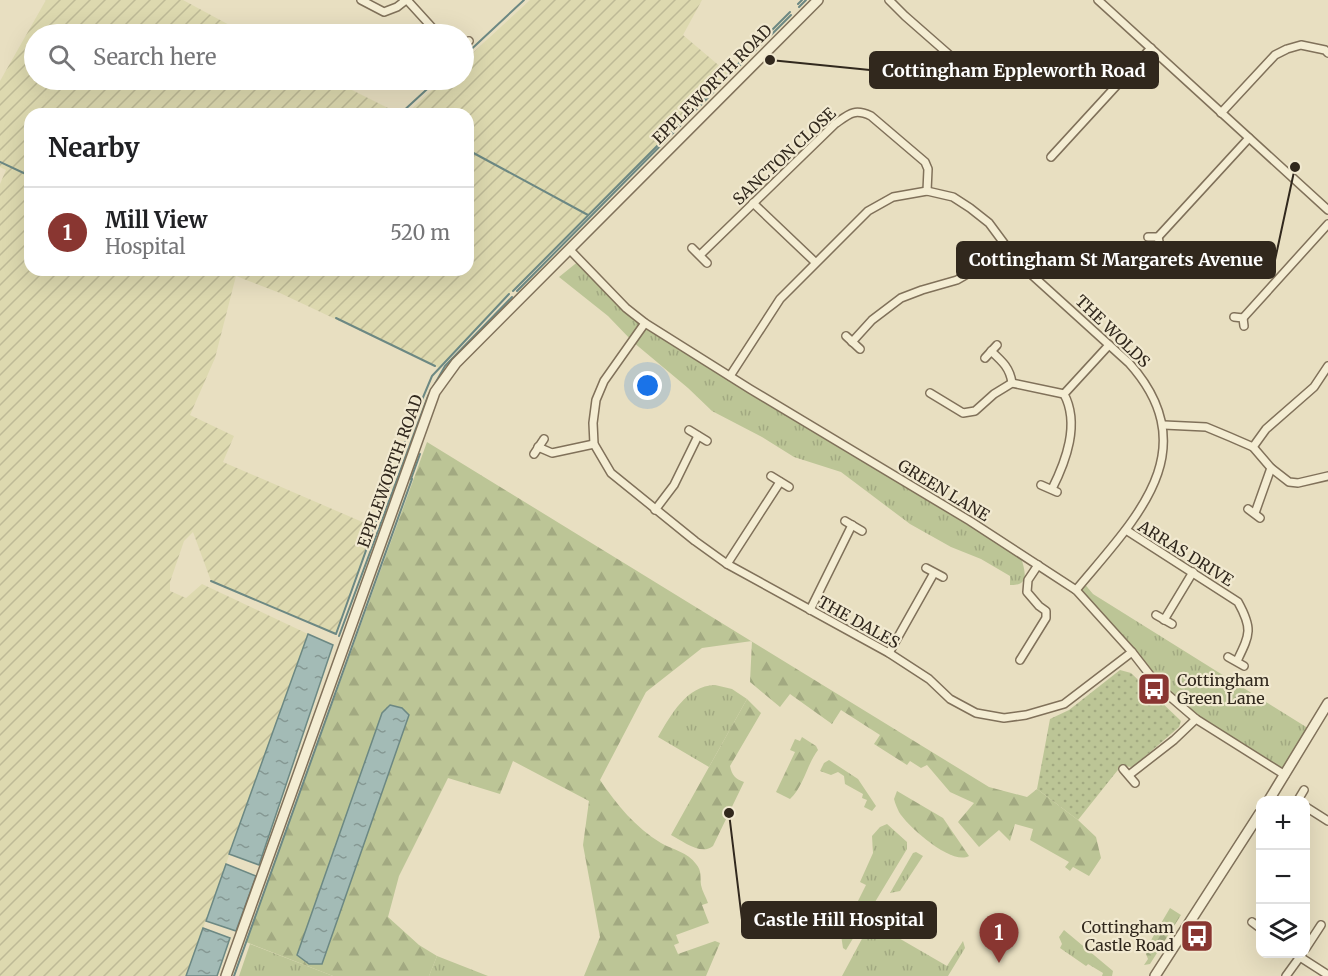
<!DOCTYPE html>
<html lang="en">
<head>
<meta charset="utf-8">
<style>
  :root { --surface:#fff; --page:#f6f6f6; --text:#202124; --muted:#757577; --line:#e0e0e0; --accent:#893631 }
  body { margin:0; font-family:Merriweather,serif; background:var(--page); color:var(--text) }
  .controls { position:absolute; right:18px; bottom:18px; display:grid; overflow:hidden; border-radius:12px; box-shadow:0 6px 24px #0002 }
  .controls button { width:54px; height:54px; display:grid; place-items:center; padding:0; border:0; border-bottom:2px solid var(--line); background:var(--surface); color:var(--text); font:30px sans-serif }
  .you { position:absolute; left:648px; top:386px; width:21px; height:21px; margin:-15px; border:4px solid #fff; border-radius:50%; background:#1a73e8; box-shadow:0 0 0 9px #1a73e833 }
  .badge { display:grid; place-items:center; width:39px; height:39px; border-radius:50%; background:var(--accent); color:#fff; font-size:20px; font-weight:700 }
  .pin { position:absolute; translate:-50% -50px; filter:drop-shadow(0 2px 3px #0008) }
  .pin::after { content:''; position:absolute; top:32px; width:21px; height:18px; background:inherit; clip-path:polygon(0 0,100% 0,50% 100%) }
  .list { margin:0; padding:0; list-style:none }
  h2 { display:flex; justify-content:space-between; align-items:center; height:78px; margin:0; padding:0 24px; font-size:26px }
  h2 small { font-size:20px; font-weight:400; color:var(--muted) }
  .list li { display:grid; grid-template-columns:39px 1fr auto; gap:18px; align-items:center; box-sizing:border-box; height:90px; padding:0 24px; border-top:2px solid var(--line) }
  .list b { display:block; font-size:22px; white-space:nowrap }
  .list p { margin:0; font-size:20px; white-space:nowrap; color:var(--muted) }
  .list em { font-size:20px; font-style:normal; color:var(--muted) }
  .icon { flex:none; width:33px; height:33px; fill:none; stroke:currentColor; stroke-width:2; stroke-linecap:round; stroke-linejoin:round }
  .map { position:relative; flex:none; width:1328px; height:976px; overflow:hidden }
  .search { position:absolute; background:var(--surface); box-shadow:0 6px 24px #0002; left:24px; top:24px; width:450px; height:66px; display:flex; align-items:center; gap:15px; box-sizing:border-box; padding:0 21px; border-radius:33px; color:var(--muted); font-size:22px }
  .panel { position:absolute; background:var(--surface); box-shadow:0 6px 24px #0002; left:24px; top:108px; width:450px; height:168px; border-radius:18px }
  .map>svg:first-child { display:block }
</style>
</head>
<body>
<div class="map">
<svg width="1328" height="976" viewBox="0 0 1328 976">
  <defs>
    <pattern id="farmland-furrows" width="10" height="10" patternUnits="userSpaceOnUse" patternTransform="scale(1.5)"><rect width="10" height="10" fill="#ddd9af"/><path d="M-1 1l2-2M0 10L10 0M9 11l2-2" fill="none" stroke="#beba96"/></pattern>
    <pattern id="grass-tufts" width="24" height="20" patternUnits="userSpaceOnUse" patternTransform="scale(1.5)"><rect width="24" height="20" fill="#bcc596"/><path d="M3 7l-1-3M5 7V3M7 7l1-3M15 17l-1-3M17 17v-4M19 17l1-3" fill="none" stroke="#a2a981"/></pattern>
    <pattern id="forest-firs" width="22" height="20" patternUnits="userSpaceOnUse" patternTransform="scale(1.5)"><rect width="22" height="20" fill="#bcc596"/><path d="M5 1l3.5 6h-7zM16 11l3.5 6h-7z" fill="#a2a981"/></pattern>
    <pattern id="park-dots" width="8" height="8" patternUnits="userSpaceOnUse" patternTransform="scale(1.5)"><rect width="8" height="8" fill="#bcc596"/><path d="M2 2h.1M6 6h.1" fill="none" stroke="#a2a981" stroke-width="1.8" stroke-linecap="round"/></pattern>
    <pattern id="water-ripples" width="26" height="14" patternUnits="userSpaceOnUse" patternTransform="scale(1.5)"><rect width="26" height="14" fill="#a3bbb6"/><path d="M2 4q2-2 4 0t4 0M15 11q2-2 4 0t4 0" fill="none" stroke="#859893"/></pattern>
  </defs>
  <rect width="100%" height="100%" fill="#e8dfc1"/>
  <!-- farmland -->
  <path fill="url(#farmland-furrows)" d="M46,0H183L246,34H34V80H332L400,114H30V270H468V114H406L443,80H464V61L530,0H702L683,35L729,74L509,294L439,368L280,293L236,276L215,358L190,415L234,436L223,462L374,527L336,634L211,581L193,532L184,541L170,582V591L186,598L202,584L308,634L186,976H0V184L6,170L0,167V81Z"/>
  <!-- grass -->
  <g fill="url(#grass-tufts)">
    <path d="M580,260L645,323L1020,553C1023,567 1033,586 1010,585V576L981,559L951,547L910,524L841,472L794,457L762,437L712,411L688,388L633,342L608,316L559,277Z"/>
    <path d="M1083,582L1093,594L1311,730L1285,775L1196,719L1160,688L1076,590Z"/>
    <path d="M715,685L732,689L747,699L709,767L658,737C671,715 686,686 715,685Z"/>
    <path d="M829,760L858,779L876,806L872,811L864,807L867,800L862,798L863,794L845,784L844,776L838,772L831,775L820,771L824,763Z"/>
    <path d="M887,824L907,842V849L846,950L843,948L841,935L866,885L860,882L873,853L872,836L880,827Z"/>
    <path d="M916,852L923,856L900,891L890,893L913,853Z"/>
    <path d="M871,922L947,966L963,941L965,948L948,976H842Z"/>
    <path d="M1064,930L1113,971L1112,976H1102L1103,973L1088,964L1086,966L1060,948L1062,944L1059,937Z"/>
    <path d="M250,944L333,976H239Z"/>
    <path d="M437,956L488,976H429Z"/>
  </g>
  <!-- forest -->
  <g fill="url(#forest-firs)">
    <path d="M427,442L989,787L1027,797L1037,789L1078,820L1096,837L1101,858L1089,876L1073,867L1070,871L1065,867L1069,862L1030,840L1033,829L1015,824L1010,841L999,830L979,847L958,822L974,803L950,792L927,765L921,768L910,761L907,765L874,744L880,735L841,710L832,724L790,694L780,707L750,682L752,641L702,648L646,692L600,780C616,804 636,828 661,843C673,850 688,852 696,864C702,871 700,877 701,885C702,891 706,897 708,903L702,905L709,923L676,935L679,943L674,945L678,954L715,941L720,943L706,976H584L600,937L583,845L589,801L513,761L500,794L448,778L399,876L388,917L419,945L437,956L429,976H333L246,942Z"/>
    <path d="M747,699L761,713L730,766C732,775 735,779 744,782L713,846C701,856 683,841 671,835Z"/>
    <path d="M802,737L816,746L818,750C807,764 804,786 790,799L776,792L795,752L790,750L795,739L800,741Z"/>
    <path d="M897,791L943,818L969,856C952,866 908,827 899,812C897,808 895,803 894,799Z"/>
    <path d="M1170,908L1181,915L1150,964L1144,965L1148,959L1146,954L1147,947Z"/>
  </g>
  <!-- park -->
  <path fill="url(#park-dots)" d="M1120,670L1131,673L1181,721L1179,727L1133,767L1121,766L1078,820L1037,789L1050,719L1069,710Z"/>
  <!-- water -->
  <g fill="url(#water-ripples)" stroke="#6c8883" stroke-width="1.5">
    <path d="M308,634L333,645L259,865L229,854Z"/>
    <path d="M390,705L402,708L409,715L322,964H309L297,955L382,713Z"/>
    <path d="M226,864L256,876L236,931L206,921Z"/>
    <path d="M203,928L230,938L217,976H186Z"/>
  </g>
  <g fill="none" stroke-linecap="round" stroke-linejoin="round">
    <!-- stream -->
    <g stroke="#6c8883" stroke-width="2">
      <path d="M798,4L802,0"/>
      <path d="M799,7L806,0"/>
      <path d="M767,35L790,12"/>
      <path d="M768,38L791,15"/>
      <path d="M749,53L763,39"/>
      <path d="M753,53L764,41"/>
      <path d="M464,56L524,0"/>
      <path d="M400,114L437,80"/>
      <path d="M671,133L746,56"/>
      <path d="M468,150L588,215"/>
      <path d="M0,162L30,176"/>
      <path d="M513,291L668,135"/>
      <path d="M517,291L748,57"/>
      <path d="M336,318L435,366"/>
      <path d="M408,433L432,376L509,294"/>
      <path d="M411,479L420,454"/>
      <path d="M211,581L336,634L405,442"/>
      <path d="M339,636L428,396L445,366L512,297"/>
      <path d="M234,976L412,479"/>
    </g>
    <defs>
      <g id="minor">
        <path d="M361,0L384,12L397,7L406,0"/>
        <path d="M407,0L438,34"/>
        <path d="M889,0L905,16L962,66"/>
        <path d="M1098,0L1328,210"/>
        <path d="M464,46L469,41"/>
        <path d="M960,74L962,66L971,64"/>
        <path d="M1221,113L1275,55L1287,49L1301,45L1325,50L1328,53"/>
        <path d="M1051,157L1151,48"/>
        <path d="M753,203L815,262"/>
        <path d="M1148,237H1158L1160,246"/>
        <path d="M1158,237L1249,138"/>
        <path d="M692,248L707,263"/>
        <path d="M570,250L626,308L645,323L750,389L970,521L1076,590L1132,652L1160,688L1196,719L1285,775"/>
        <path d="M700,255L835,124C849,114 854,108 871,116L925,162L928,169L927,191"/>
        <path d="M1234,317L1243,318L1244,326"/>
        <path d="M1243,318L1328,224"/>
        <path d="M645,323L604,381L596,400L593,423L594,444L611,473L695,541L727,564L889,653L929,679L950,699L976,713L1004,718L1026,715L1064,704L1132,652"/>
        <path d="M846,336L860,349"/>
        <path d="M852,342L872,320L901,298L922,290L957,280L1009,250"/>
        <path d="M991,351C1002,361 1010,368 1012,383"/>
        <path d="M985,358L997,345"/>
        <path d="M730,376L780,299L868,211L893,197L927,191L953,197L970,208L989,223L1009,250L1033,276L1129,363C1208,451 1134,520 1076,590"/>
        <path d="M930,393L963,413L975,411L994,394L1012,383L1064,394"/>
        <path d="M1164,425L1206,427L1230,437L1253,447L1271,468L1289,482L1298,483L1328,476"/>
        <path d="M689,430L707,441"/>
        <path d="M538,447L552,453L594,444"/>
        <path d="M1253,447L1266,429L1314,387L1328,366"/>
        <path d="M534,454L544,439"/>
        <path d="M771,476L789,487"/>
        <path d="M1041,485L1057,492"/>
        <path d="M1052,489C1066,461 1080,424 1064,394L1109,345"/>
        <path d="M1248,509L1260,518"/>
        <path d="M655,510L674,485L698,436"/>
        <path d="M1255,513L1271,468"/>
        <path d="M845,521L862,531"/>
        <path d="M1126,530L1238,602C1253,629 1250,634 1237,661"/>
        <path d="M727,564L780,482"/>
        <path d="M926,568L943,577"/>
        <path d="M810,610L852,525"/>
        <path d="M1156,615L1172,624"/>
        <path d="M1164,620L1193,572"/>
        <path d="M889,653L934,573"/>
        <path d="M1228,657L1244,666"/>
        <path d="M1020,660L1046,618V611L1039,606L1027,592L1028,580L1038,565"/>
        <path d="M1123,769L1135,783"/>
        <path d="M1129,775L1174,740L1196,719"/>
        <path d="M1298,800L1304,790"/>
        <path d="M1306,807L1328,821"/>
        <path d="M1252,922L1260,928"/>
        <path d="M1306,948L1321,925"/>
        <path d="M1300,957L1328,975"/>
        <path d="M1286,976L1302,954"/>
      </g>
      <g id="tertiary">
        <path d="M1269,800L1328,703"/>
        <path d="M226,976L435,392L456,363L818,0"/>
        <path d="M1155,976L1260,813"/>
      </g>
    </defs>
    <!-- minor casing -->
    <use href="#minor" stroke="#80715a" stroke-width="10"/>
    <!-- tertiary casing -->
    <use href="#tertiary" stroke="#80715a" stroke-width="12"/>
    <!-- minor -->
    <use href="#minor" stroke="#f4edd3" stroke-width="7"/>
    <!-- tertiary -->
    <use href="#tertiary" stroke="#f4edd3" stroke-width="9"/>
  </g>
  <!-- icons -->
  <defs>
    <symbol id="bus-square" viewBox="-11 -11 22 22"><rect x="-9" y="-9" width="18" height="18" rx="4" fill="#893631" stroke="#f1e9d0"/><path d="M-5-6H5V4H4V6H2V4H-2V6H-4V4H-5ZM-3.5-4V0h7V-4ZM-3.5 1.2v1.5H-2V1.2ZM2 1.2v1.5H3.5V1.2Z" fill="#fff"/></symbol>
  </defs>
  <g fill-rule="evenodd">
    <use href="#bus-square" x="1135" y="670" width="38" height="38"/>
    <use href="#bus-square" x="1178" y="917" width="38" height="38"/>
  </g>
  <g text-anchor="middle" stroke-width="4.5" stroke-linejoin="round" paint-order="stroke">
    <!-- street labels -->
    <g font-size="16" fill="#31281d" stroke="#f1e9d0">
      <text transform="translate(712 84) rotate(-45)" y="6">EPPLEWORTH ROAD</text>
      <text transform="translate(784 156) rotate(-43)" y="6">SANCTON CLOSE</text>
      <text transform="translate(1113 331) rotate(44)" y="6">THE WOLDS</text>
      <text transform="translate(390 471) rotate(-70)" y="6">EPPLEWORTH ROAD</text>
      <text transform="translate(944 490) rotate(31)" y="6">GREEN LANE</text>
      <text transform="translate(1186 553) rotate(32)" y="6">ARRAS DRIVE</text>
      <text transform="translate(859 622) rotate(29)" y="6">THE DALES</text>
    </g>
    <!-- poi labels -->
    <g font-size="16" fill="#31281d" stroke="#f1e9d0" text-anchor="start">
      <text x="1177" y="686">Cottingham<tspan x="1177" dy="18">Green Lane</tspan></text>
      <text x="1174" y="933" text-anchor="end">Cottingham<tspan x="1174" dy="18">Castle Road</tspan></text>
    </g>
  </g>
  <!-- callouts -->
  <path fill="none" stroke="#31281d" stroke-width="2" d="M770 60L870 70M1295 167L1275 260M729 813L742 920"/>
  <g fill="#31281d" stroke="#f1e9d0" stroke-width="2">
    <circle cx="770" cy="60" r="6"/>
    <circle cx="1295" cy="167" r="6"/>
    <circle cx="729" cy="813" r="6"/>
  </g>
  <g fill="#31281d" stroke="#31281d" stroke-width="2">
    <rect x="870" y="52" width="288" height="36" rx="6"/>
    <rect x="957" y="242" width="318" height="36" rx="6"/>
    <rect x="742" y="902" width="194" height="36" rx="6"/>
  </g>
  <g font-size="18" text-anchor="middle" font-weight="bold" fill="#fff">
    <text x="1014" y="77">Cottingham Eppleworth Road</text>
    <text x="1116" y="266">Cottingham St Margarets Avenue</text>
    <text x="839" y="926">Castle Hill Hospital</text>
  </g>
</svg>
<div class="controls">
<button>+</button>
<button>−</button>
<button><svg class="icon" aria-label="layers" viewBox="0 0 24 24"><path d="M12 4l9 5-9 5-9-5zM3 14l9 5 9-5"/></svg></button>
</div>
<div class="you"></div>
<div class="pin badge" style="left:999px;top:963px">1</div>
<div class="search"><svg class="icon" aria-label="search" viewBox="0 0 24 24"><circle cx="10" cy="10" r="6"/><path d="M15 15l6 6"/></svg>Search here</div>
<section class="panel">
<h2>Nearby<small></small></h2>
<ul class="list">
<li><span class="badge">1</span><div><b>Mill View</b><p>Hospital</p></div><em>520 m</em></li>
</ul>
</section>
</div>
</body>
</html>
